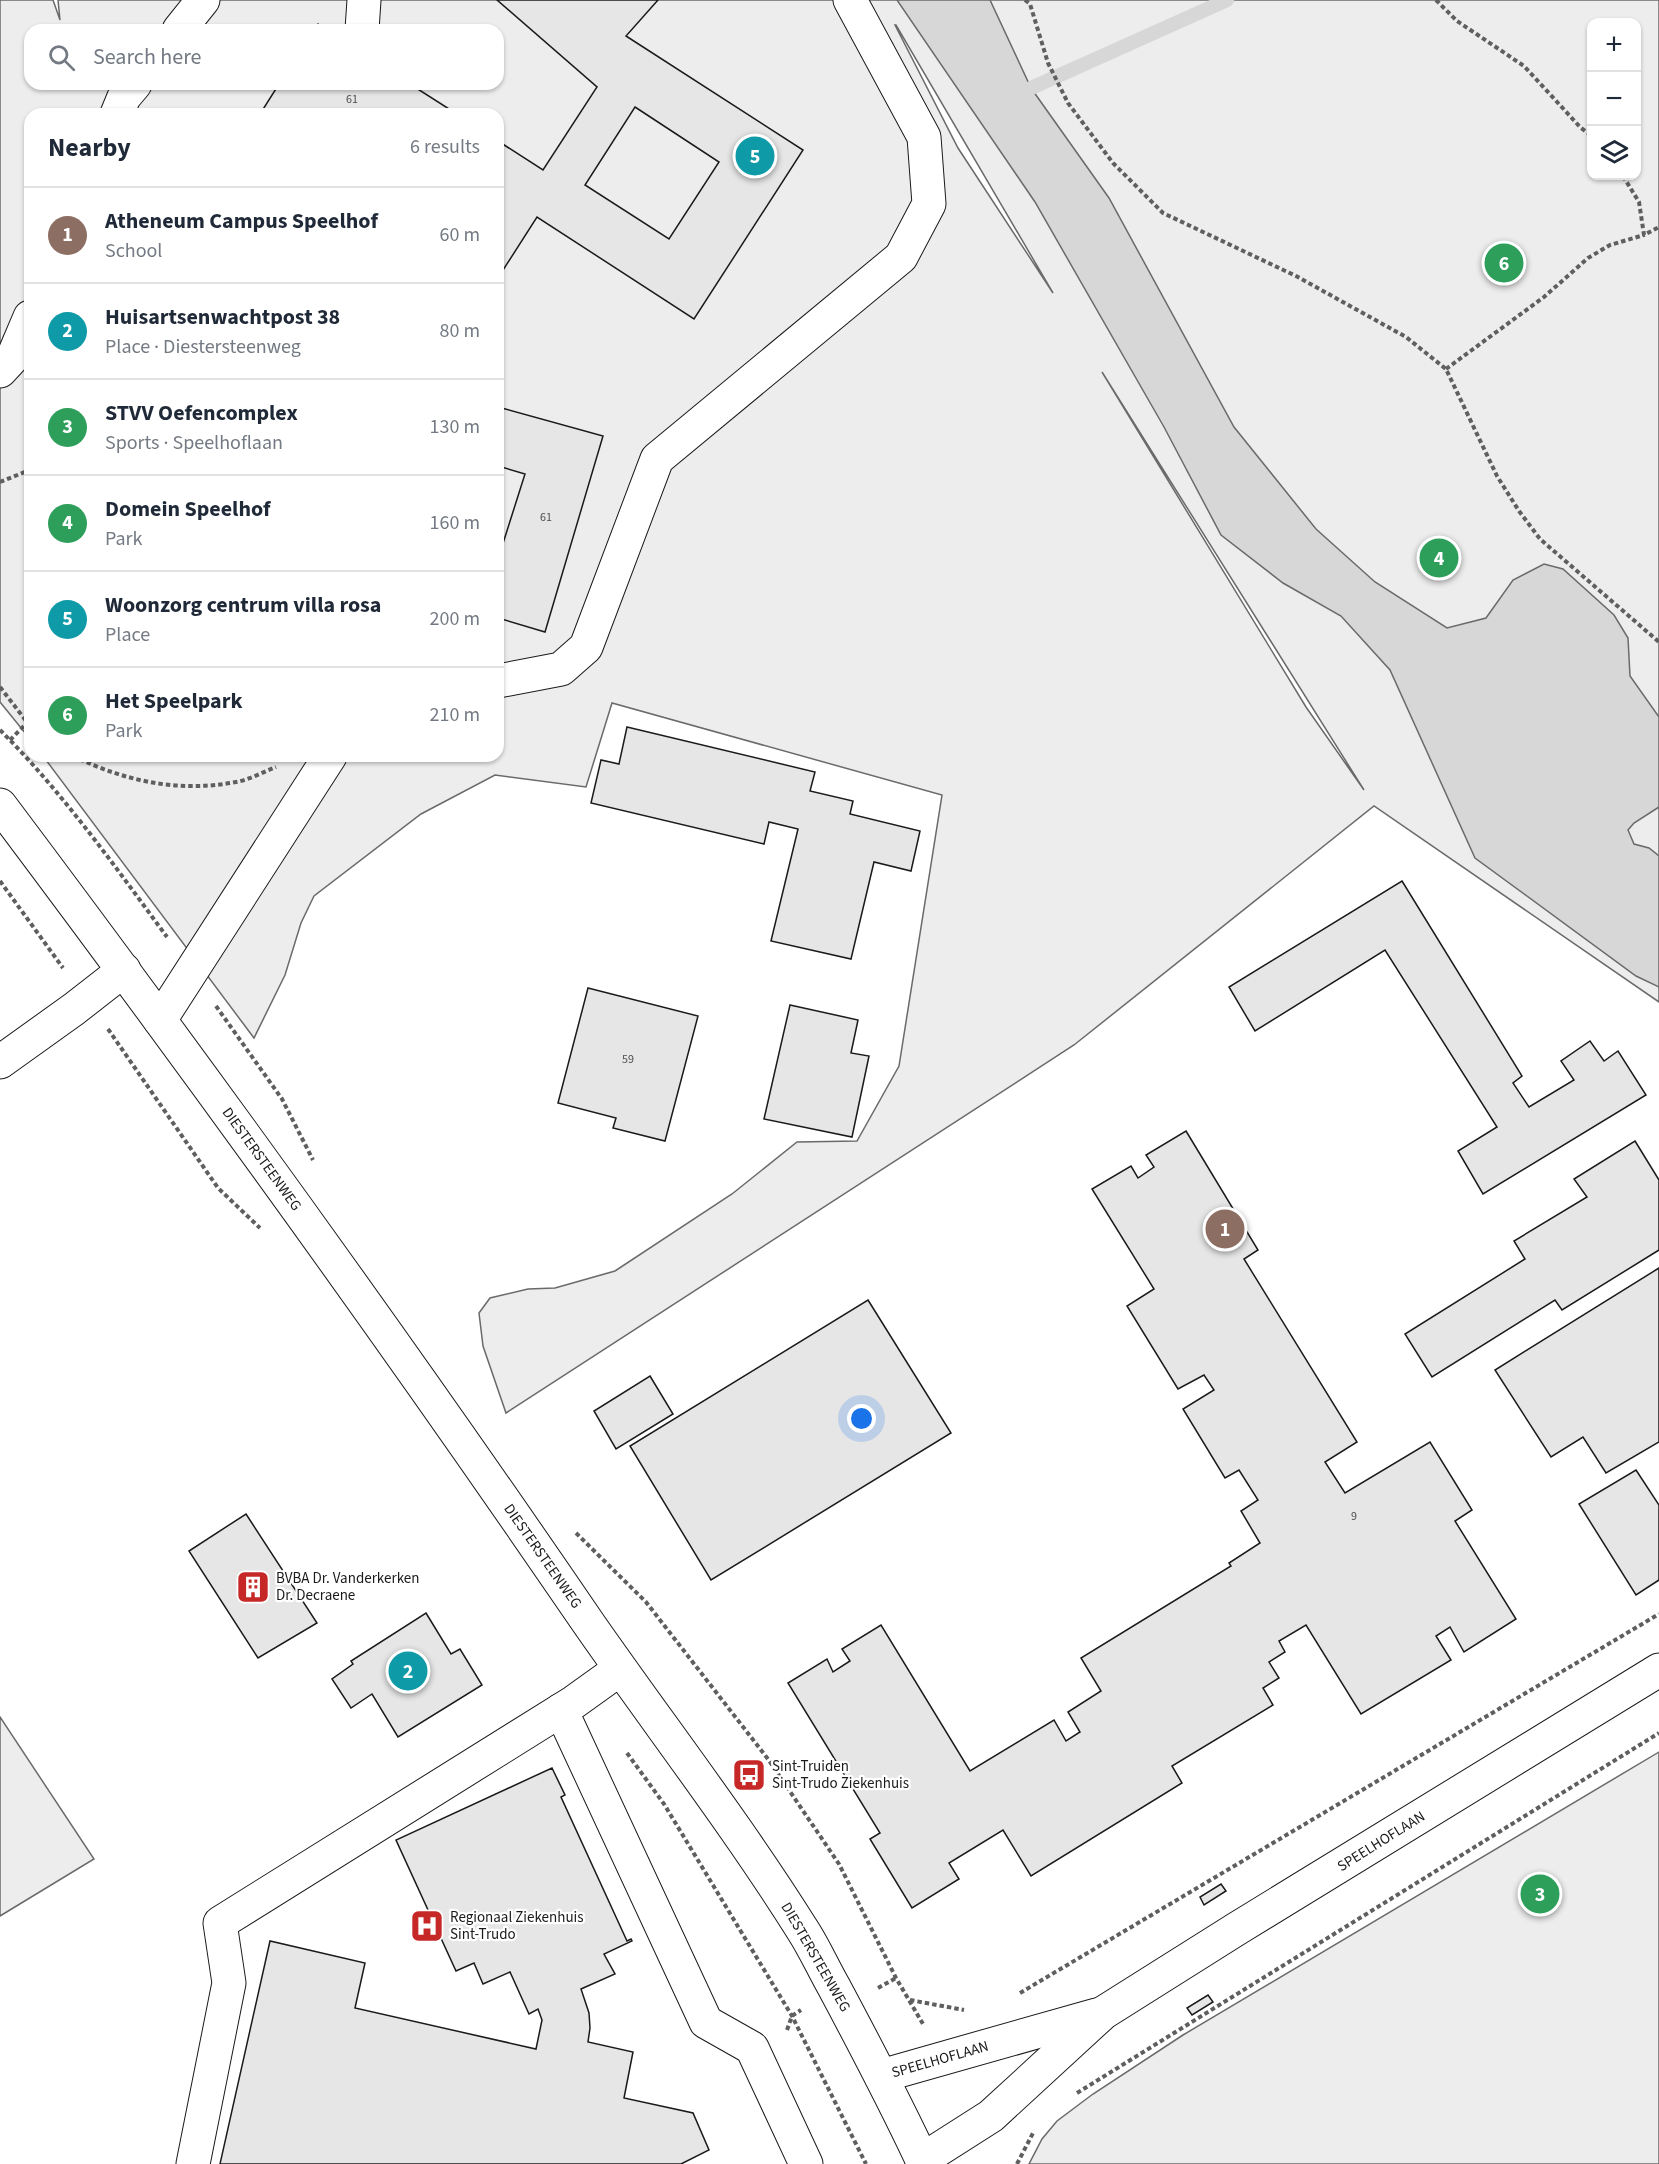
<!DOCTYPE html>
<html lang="en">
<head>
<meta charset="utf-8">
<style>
  :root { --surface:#fff; --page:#f6f6f7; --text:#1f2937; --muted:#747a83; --line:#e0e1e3; --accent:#c62828 }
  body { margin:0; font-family:"Source Sans 3",sans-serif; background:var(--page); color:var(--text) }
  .controls { position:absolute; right:18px; top:18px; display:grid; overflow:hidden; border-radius:12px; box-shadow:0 2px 4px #0004 }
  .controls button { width:54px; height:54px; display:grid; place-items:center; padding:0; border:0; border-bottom:2px solid var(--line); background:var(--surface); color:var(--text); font:30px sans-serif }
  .you { position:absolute; left:862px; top:1419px; width:21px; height:21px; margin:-15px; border:4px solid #fff; border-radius:50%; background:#1a73e8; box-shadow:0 0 0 9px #1a73e833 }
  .badge { display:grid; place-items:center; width:39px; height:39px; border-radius:50%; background:var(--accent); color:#fff; font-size:20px; font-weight:700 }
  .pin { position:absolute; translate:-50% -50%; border:3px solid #fff; box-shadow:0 2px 6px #0006 }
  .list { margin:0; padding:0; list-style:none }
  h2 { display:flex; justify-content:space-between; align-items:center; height:78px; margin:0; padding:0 24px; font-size:26px }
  h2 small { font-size:20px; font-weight:400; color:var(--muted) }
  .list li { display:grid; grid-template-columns:39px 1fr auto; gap:18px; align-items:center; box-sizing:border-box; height:96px; padding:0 24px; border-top:2px solid var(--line) }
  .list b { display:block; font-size:22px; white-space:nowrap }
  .list p { margin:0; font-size:20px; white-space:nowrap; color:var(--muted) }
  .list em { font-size:20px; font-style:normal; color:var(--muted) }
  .icon { flex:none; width:33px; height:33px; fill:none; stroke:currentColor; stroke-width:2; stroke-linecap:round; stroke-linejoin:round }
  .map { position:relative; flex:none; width:1659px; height:2164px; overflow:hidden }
  .search { position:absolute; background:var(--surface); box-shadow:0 2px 4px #0004; left:24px; top:24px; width:480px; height:66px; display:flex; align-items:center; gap:15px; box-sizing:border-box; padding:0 21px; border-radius:18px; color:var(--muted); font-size:22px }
  .panel { position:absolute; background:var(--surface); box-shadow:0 2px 4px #0004; left:24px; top:108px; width:480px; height:654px; border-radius:18px }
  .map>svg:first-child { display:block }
</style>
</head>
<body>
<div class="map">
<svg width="1659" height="2164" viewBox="0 0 1659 2164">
  <rect width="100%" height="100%" fill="#fff"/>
  <!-- built -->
  <g fill="#ededed" stroke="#6a6a6a" stroke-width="1.5" fill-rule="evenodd">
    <path d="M0,0H53L60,20L58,0H1659V1002L1374,806L1074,1045L506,1413L483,1346L479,1313L490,1298L528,1289L555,1288L615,1271L732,1194L797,1142L857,1141L899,1066L942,795L612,703L586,787L495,775L421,814L314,896L301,923L285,975L254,1038L43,756H498V114H30V739L0,702ZM1592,22H1636V176H1592ZM895,25H896L1053,293L958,148ZM30,30H498V84H30ZM1102,372L1364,790L1306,707Z"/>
    <path d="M0,1717L94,1859L0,1916Z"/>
    <path d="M1659,1752V2164H1029L1042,2139L1057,2121L1093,2094L1183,2035Z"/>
  </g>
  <!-- water -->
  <path fill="#d7d7d7" stroke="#6a6a6a" stroke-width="1.5" d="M897,0H990L1031,88L1109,198L1234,427L1316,529L1375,582L1447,628L1486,618L1513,580L1544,564L1563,569L1614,615L1628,638L1630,676L1659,717V807L1634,823L1628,830L1634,844L1649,848L1659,856V987L1636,976L1475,858L1390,670L1341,616L1283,583L1221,535L1164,427L1035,202Z"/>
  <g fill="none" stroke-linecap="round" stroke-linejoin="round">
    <!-- stream -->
    <path stroke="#d7d7d7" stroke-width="14" d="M1031,88L1227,0"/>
  </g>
  <!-- building -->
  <g fill="#e6e6e6" stroke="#1a1a1a" stroke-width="1.5" fill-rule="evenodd">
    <path d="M497,0H658L626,36L803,150L694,319L537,217L498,278V141L543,170L597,87ZM635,107L719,162L669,239L585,185Z"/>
    <path d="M318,24L326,30H314Z"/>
    <path d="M279,84H410L457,114H260Z"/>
    <path d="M498,407L603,436L545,632L498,618V559L525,474L498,466Z"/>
    <path d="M627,727L815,772L810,791L853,801L850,814L920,831L911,871L874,862L851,959L771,941L798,829L769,822L764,844L591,803L601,760L619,764Z"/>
    <path d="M1402,881L1522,1076L1513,1083L1529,1107L1574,1080L1561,1061L1590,1041L1604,1061L1618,1051L1646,1095L1483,1194L1458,1151L1497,1127L1385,950L1255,1031L1229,987Z"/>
    <path d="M588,988L698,1016L665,1141L613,1128L616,1118L558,1103Z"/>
    <path d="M790,1005L858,1020L851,1053L869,1056L852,1137L764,1119Z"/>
    <path d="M1186,1131L1258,1250L1244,1259L1357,1442L1325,1462L1345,1493L1430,1442L1472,1510L1455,1521L1516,1619L1464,1652L1450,1627L1436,1636L1451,1660L1361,1714L1306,1625L1279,1641L1285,1652L1269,1662L1279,1678L1263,1688L1273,1705L1172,1766L1182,1783L1031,1876L1003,1830L949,1863L959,1879L912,1908L870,1839L880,1833L788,1683L827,1659L833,1672L850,1661L842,1649L881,1625L970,1771L1054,1720L1066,1741L1080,1732L1068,1712L1101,1691L1081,1658L1231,1566L1229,1563L1260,1543L1241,1511L1258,1500L1239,1470L1225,1478L1183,1409L1214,1390L1204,1375L1178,1389L1127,1306L1154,1289L1092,1189L1131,1166L1138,1178L1154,1167L1146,1155Z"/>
    <path d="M1635,1141L1659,1180V1250L1562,1310L1555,1300L1432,1377L1405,1334L1525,1259L1514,1241L1587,1197L1574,1179Z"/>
    <path d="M1659,1268V1442L1606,1473L1583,1437L1551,1457L1495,1370Z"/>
    <path d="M868,1300L951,1433L711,1580L630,1446Z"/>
    <path d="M650,1376L673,1414L616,1449L594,1411Z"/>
    <path d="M1636,1470L1659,1505V1580L1636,1595L1579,1504Z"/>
    <path d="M246,1514L317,1623L258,1658L189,1551Z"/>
    <path d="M426,1613L451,1654L460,1649L482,1685L398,1737L372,1694L351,1708L332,1679L353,1664L351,1661Z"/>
    <path d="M552,1768L565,1795L561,1797L627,1941L631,1939L632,1941L604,1954L615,1974L581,1989L589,2013L590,2028L588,2042L633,2052L624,2098L693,2113L709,2150L681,2164H220L270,1941L365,1963L355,2008L536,2049L542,2020L538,2009L529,2014L510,1972L483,1984L474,1963L456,1971L396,1840Z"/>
    <path d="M1221,1884L1226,1891L1204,1905L1200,1897Z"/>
    <path d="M1208,1995L1213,2002L1192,2015L1187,2008Z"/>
  </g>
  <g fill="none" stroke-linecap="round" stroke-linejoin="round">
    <defs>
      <g id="minor">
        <path d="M179,30L203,0"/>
        <path d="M362,30L364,0"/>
        <path d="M117,114L124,97L135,84"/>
        <path d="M0,371L13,357L30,317"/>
        <path d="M498,681L561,669L586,647L657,459L901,257L929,204L924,137L850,0"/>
        <path d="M160,1020L330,756"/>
        <path d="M0,1062L74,1009L124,970"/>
        <path d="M561,1710L706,2022L752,2048L806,2164"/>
        <path d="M881,2076L1096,2015"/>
        <path d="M922,2160L991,2116L1103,2013L1238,1928L1659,1670"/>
        <path d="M193,2164L229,1983L220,1923L574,1702L620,1669"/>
      </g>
      <path id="major" d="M0,805C202,1074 399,1346 589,1624C660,1726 736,1824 802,1929C814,1947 823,1968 834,1987C865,2045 896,2104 924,2164"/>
    </defs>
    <!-- minor casing -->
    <use href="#minor" stroke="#1a1a1a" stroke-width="35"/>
    <!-- major casing -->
    <use href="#major" stroke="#1a1a1a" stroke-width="35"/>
    <!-- path -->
    <g stroke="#5f5f5f" stroke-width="4" stroke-dasharray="4.5 3" stroke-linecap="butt">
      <path d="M1025,0L1030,4L1048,63L1068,103L1113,163L1163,213L1296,276L1406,337L1446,369L1497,476L1519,511L1540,539L1659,642"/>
      <path d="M1436,0L1457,21L1524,66L1581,128L1592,136"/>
      <path d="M1623,176L1639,202L1644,235L1659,227"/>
      <path d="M1446,369L1544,297L1588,258L1610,245L1644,235"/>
      <path d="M0,482L30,470"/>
      <path d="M0,687L30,726"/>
      <path d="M0,730C63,793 114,865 167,937"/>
      <path d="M10,740L27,723"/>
      <path d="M73,756C125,781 178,793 236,782C249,780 263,772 276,767"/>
      <path d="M0,881L63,968"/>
      <path d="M216,1006L282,1099L313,1160"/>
      <path d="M108,1029L218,1188L260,1228"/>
      <path d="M576,1533L646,1602L768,1759L839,1864L896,1978L923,2024"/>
      <path d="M627,1753L664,1804L792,2016L866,2164"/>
      <path d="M878,1988L896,1978"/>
      <path d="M1020,1993L1659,1614"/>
      <path d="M910,2000L964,2010"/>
      <path d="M787,2030L792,2016L801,2010"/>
      <path d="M1077,2093L1659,1733"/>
      <path d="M1017,2164L1033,2133"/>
    </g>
    <!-- minor -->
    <use href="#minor" stroke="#fff" stroke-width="33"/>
    <!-- major -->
    <use href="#major" stroke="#fff" stroke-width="33"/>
  </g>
  <!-- icons -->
  <defs>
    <symbol id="building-square" viewBox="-11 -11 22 22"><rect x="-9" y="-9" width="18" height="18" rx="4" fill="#c62828" stroke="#fff"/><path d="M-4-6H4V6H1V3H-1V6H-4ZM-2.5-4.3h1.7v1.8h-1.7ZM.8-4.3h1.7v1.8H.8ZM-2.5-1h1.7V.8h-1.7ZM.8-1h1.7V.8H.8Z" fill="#fff"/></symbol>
    <symbol id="bus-square" viewBox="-11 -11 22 22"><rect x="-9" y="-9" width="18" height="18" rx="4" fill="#c62828" stroke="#fff"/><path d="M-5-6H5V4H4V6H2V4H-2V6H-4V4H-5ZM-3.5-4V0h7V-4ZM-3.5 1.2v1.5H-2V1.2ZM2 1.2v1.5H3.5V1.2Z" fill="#fff"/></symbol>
    <symbol id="hospital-square" viewBox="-11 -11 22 22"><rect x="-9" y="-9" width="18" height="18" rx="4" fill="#c62828" stroke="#fff"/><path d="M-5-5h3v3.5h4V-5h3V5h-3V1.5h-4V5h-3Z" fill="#fff"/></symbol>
  </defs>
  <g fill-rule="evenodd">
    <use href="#building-square" x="234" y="1568" width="38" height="38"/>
    <use href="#bus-square" x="730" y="1756" width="38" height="38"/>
    <use href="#hospital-square" x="408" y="1907" width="38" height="38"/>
  </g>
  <g text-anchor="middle" stroke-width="4.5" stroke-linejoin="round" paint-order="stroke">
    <!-- number labels -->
    <g font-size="12" fill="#4d4d4d">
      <text x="352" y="103">61</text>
      <text x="546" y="521">61</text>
      <text x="628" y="1063">59</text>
      <text x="1354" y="1520">9</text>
    </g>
    <!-- street labels -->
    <g font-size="15" fill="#1a1a1a" stroke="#fff">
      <text transform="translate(262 1159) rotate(54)" y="5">DIESTERSTEENWEG</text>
      <text transform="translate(543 1556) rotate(55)" y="5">DIESTERSTEENWEG</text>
      <text transform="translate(1381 1841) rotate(-32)" y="5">SPEELHOFLAAN</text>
      <text transform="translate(816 1957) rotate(60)" y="5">DIESTERSTEENWEG</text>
      <text transform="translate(940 2059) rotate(-16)" y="5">SPEELHOFLAAN</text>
    </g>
    <!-- poi labels -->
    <g font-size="15" fill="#1a1a1a" stroke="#fff" text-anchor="start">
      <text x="276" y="1583">BVBA Dr. Vanderkerken<tspan x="276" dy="17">Dr. Decraene</tspan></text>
      <text x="772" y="1771">Sint-Truiden<tspan x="772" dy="17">Sint-Trudo Ziekenhuis</tspan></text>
      <text x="450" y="1922">Regionaal Ziekenhuis<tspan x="450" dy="17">Sint-Trudo</tspan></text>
    </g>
  </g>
</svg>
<div class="controls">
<button>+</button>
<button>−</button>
<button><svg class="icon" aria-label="layers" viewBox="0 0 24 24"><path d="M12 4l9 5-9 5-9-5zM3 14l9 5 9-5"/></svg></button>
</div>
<div class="you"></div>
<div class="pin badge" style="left:1225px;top:1229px;background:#8d6e63">1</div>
<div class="pin badge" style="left:408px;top:1671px;background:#0f9aa8">2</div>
<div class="pin badge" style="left:1540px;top:1894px;background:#2e9e5b">3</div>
<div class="pin badge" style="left:1439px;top:558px;background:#2e9e5b">4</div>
<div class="pin badge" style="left:755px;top:156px;background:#0f9aa8">5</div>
<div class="pin badge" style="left:1504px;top:263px;background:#2e9e5b">6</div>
<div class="search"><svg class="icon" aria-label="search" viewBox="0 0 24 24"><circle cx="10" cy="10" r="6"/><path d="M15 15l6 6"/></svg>Search here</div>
<section class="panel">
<h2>Nearby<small>6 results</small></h2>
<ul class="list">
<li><span class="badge" style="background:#8d6e63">1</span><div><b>Atheneum Campus Speelhof</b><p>School</p></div><em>60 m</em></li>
<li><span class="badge" style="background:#0f9aa8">2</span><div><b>Huisartsenwachtpost 38</b><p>Place · Diestersteenweg</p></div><em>80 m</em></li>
<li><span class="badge" style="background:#2e9e5b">3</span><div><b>STVV Oefencomplex</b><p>Sports · Speelhoflaan</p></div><em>130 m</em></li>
<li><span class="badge" style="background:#2e9e5b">4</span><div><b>Domein Speelhof</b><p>Park</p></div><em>160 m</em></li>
<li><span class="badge" style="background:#0f9aa8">5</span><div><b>Woonzorg centrum villa rosa</b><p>Place</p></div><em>200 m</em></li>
<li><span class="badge" style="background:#2e9e5b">6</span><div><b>Het Speelpark</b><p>Park</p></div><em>210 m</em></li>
</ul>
</section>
</div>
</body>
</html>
